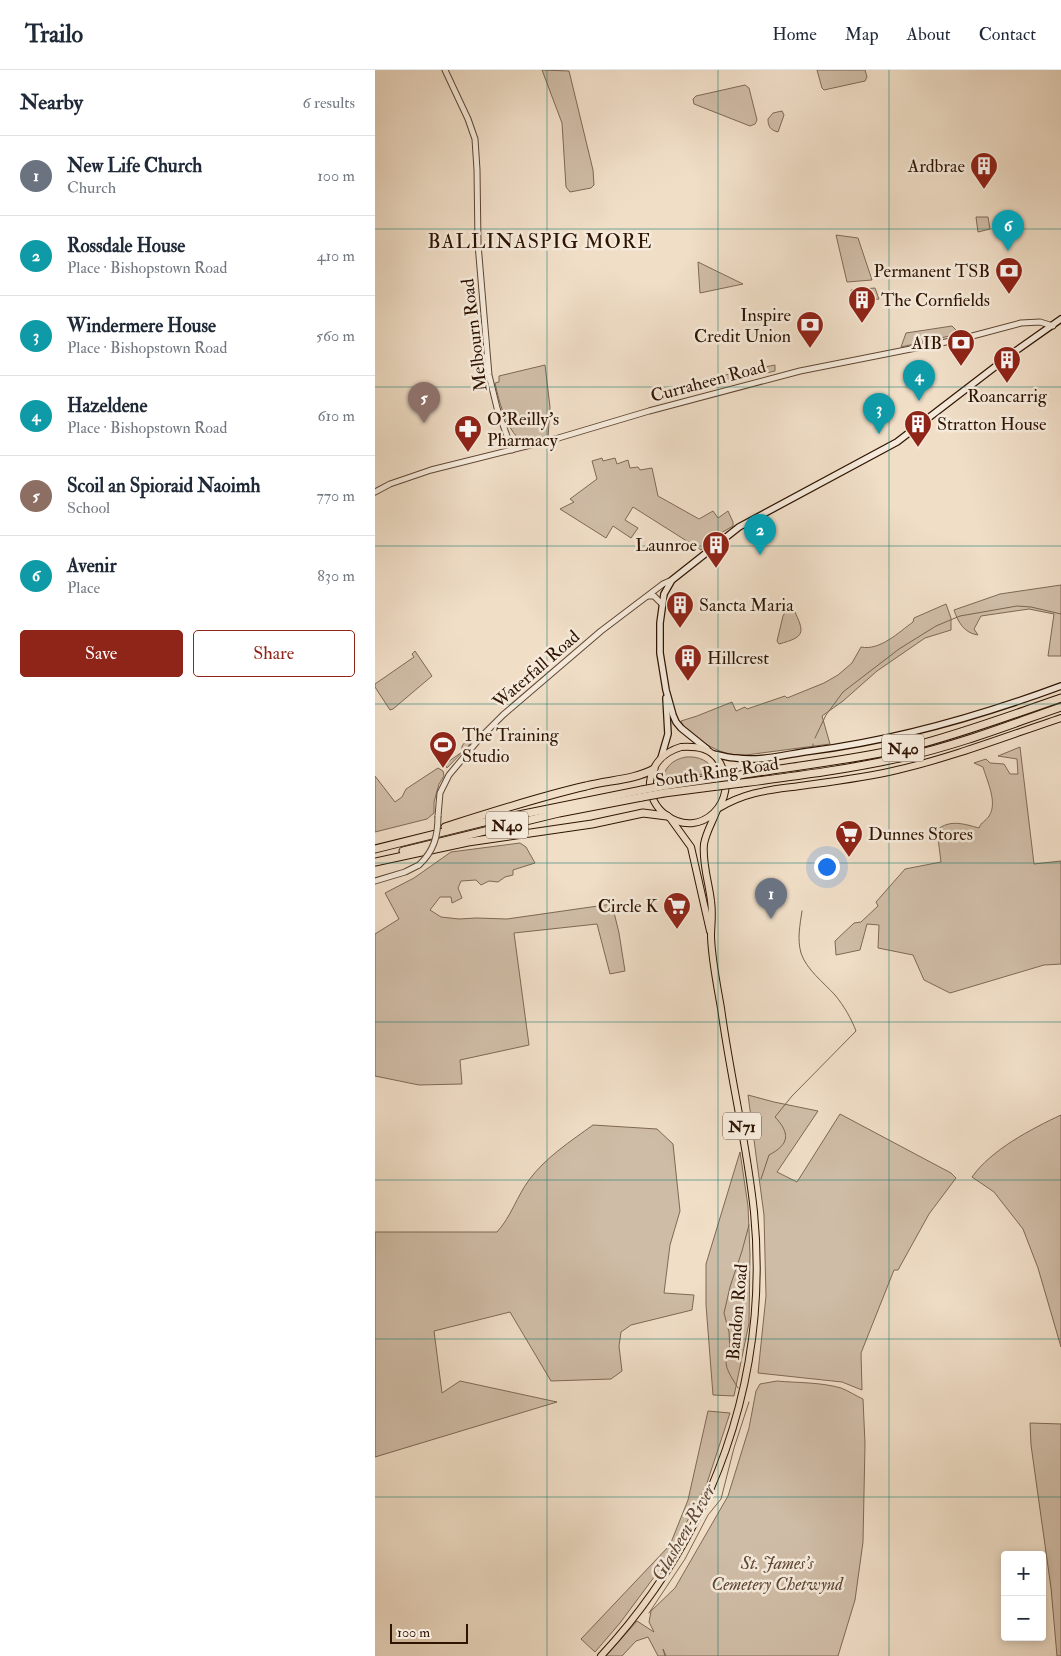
<!DOCTYPE html>
<html lang="en">
<head>
<meta charset="utf-8">
<style>
  :root { --surface:#fff; --page:#f6f6f7; --text:#1f2937; --muted:#747a83; --line:#e0e1e3; --accent:#8f2418 }
  body { margin:0; font-family:"IM FELL Double Pica",serif; background:var(--page); color:var(--text) }
  .controls { position:absolute; right:15px; bottom:15px; display:grid; overflow:hidden; border-radius:5px; box-shadow:0 2px 8px #0003 }
  .controls button { width:45px; height:45px; display:grid; place-items:center; padding:0; border:0; border-bottom:1px solid var(--line); background:var(--surface); color:var(--text); font:25px sans-serif }
  .scale { position:absolute; left:15px; bottom:12px; width:78px; box-sizing:border-box; padding-left:5px; border:2px solid #2f1402; border-top:0; font-size:14px; line-height:18px; white-space:nowrap; color:#2f1402; -webkit-text-stroke:4px #f5eadb; paint-order:stroke }
  .you { position:absolute; left:451px; top:796px; width:18px; height:18px; margin:-12px; border:4px solid #fff; border-radius:50%; background:#1a73e8; box-shadow:0 0 0 8px #1a73e833 }
  .badge { display:grid; place-items:center; width:32px; height:32px; border-radius:50%; background:var(--accent); color:#fff; font-size:16px; font-weight:700 }
  .pin { position:absolute; translate:-50% -41px; filter:drop-shadow(0 1px 2px #0008) }
  .pin::after { content:''; position:absolute; top:26px; width:18px; height:15px; background:inherit; clip-path:polygon(0 0,100% 0,50% 100%) }
  .list { margin:0; padding:0; list-style:none }
  h2 { display:flex; justify-content:space-between; align-items:center; height:65px; margin:0; padding:0 20px; font-size:21px }
  h2 small { font-size:16px; font-weight:400; color:var(--muted) }
  .list li { display:grid; grid-template-columns:32px 1fr auto; gap:15px; align-items:center; box-sizing:border-box; height:80px; padding:0 20px; border-top:1px solid var(--line) }
  .list b { display:block; font-size:19px; white-space:nowrap }
  .list p { margin:0; font-size:16px; white-space:nowrap; color:var(--muted) }
  .list em { font-size:16px; font-style:normal; color:var(--muted) }
  .actions { display:flex; gap:10px; padding:15px 20px }
  .actions a { flex:1; padding:11px 0; border:1px solid var(--accent); border-radius:5px; text-align:center; font-size:18px; color:var(--accent) }
  .actions .main { background:var(--accent); color:#fff }
  .map { position:relative; flex:none; width:686px; height:1586px; overflow:hidden }
  header { display:flex; align-items:center; gap:30px; box-sizing:border-box; height:70px; padding:0 25px; background:var(--surface); border-bottom:1px solid var(--line) }
  header strong { font-size:24px }
  nav { display:flex; gap:28px; margin-inline-start:auto; font-size:18px }
  main { display:flex }
  aside { flex:1; background:var(--surface) }
  .map>svg:first-child { display:block }
</style>
</head>
<body>
<header>
<strong>Trailo</strong>
<nav><a>Home</a><a>Map</a><a>About</a><a>Contact</a></nav>
</header>
<main>
<aside>
<h2>Nearby<small>6 results</small></h2>
<ul class="list">
<li><span class="badge" style="background:#6b7280">1</span><div><b>New Life Church</b><p>Church</p></div><em>100 m</em></li>
<li><span class="badge" style="background:#0f9aa8">2</span><div><b>Rossdale House</b><p>Place · Bishopstown Road</p></div><em>410 m</em></li>
<li><span class="badge" style="background:#0f9aa8">3</span><div><b>Windermere House</b><p>Place · Bishopstown Road</p></div><em>560 m</em></li>
<li><span class="badge" style="background:#0f9aa8">4</span><div><b>Hazeldene</b><p>Place · Bishopstown Road</p></div><em>610 m</em></li>
<li><span class="badge" style="background:#8d6e63">5</span><div><b>Scoil an Spioraid Naoimh</b><p>School</p></div><em>770 m</em></li>
<li><span class="badge" style="background:#0f9aa8">6</span><div><b>Avenir</b><p>Place</p></div><em>830 m</em></li>
</ul>
<div class="actions"><a class="main">Save</a><a>Share</a></div>
</aside>
<div class="map">
<svg width="686" height="1586" viewBox="0 0 686 1586">
  <rect width="100%" height="100%" fill="#f0dec7"/>
  <filter id="stains"><feTurbulence type="fractalNoise" baseFrequency=".004" numOctaves="4"/><feColorMatrix values="0 0 0 0 .2 0 0 0 0 .09 0 0 0 0 .02 0 0 0 .5 -.17"/></filter>
  <radialGradient id="worn" r=".72"><stop offset=".6" stop-color="#630" stop-opacity="0"/><stop offset="1" stop-color="#630" stop-opacity=".3"/></radialGradient>
  <!-- green -->
  <g fill="#cfbca6" stroke="#7f6854">
    <path d="M167,0L194,1L218,100L219,115L216,118L195,122L191,117L187,53Z"/>
    <path d="M442,0H490L492,7L490,11L449,20L447,18Z"/>
    <path d="M370,15L374,18L382,50L380,54L375,56L319,34L318,29L321,26Z"/>
    <path d="M407,41L409,45L403,62C395,60 393,56 393,49L398,43Z"/>
    <path d="M601,147H613L615,159L603,162Z"/>
    <path d="M461,165L483,168L497,210L472,212Z"/>
    <path d="M323,192L368,214L325,223Z"/>
    <path d="M500,218L504,229L479,232L476,220Z"/>
    <path d="M577,256L581,260L579,265L526,277L531,263Z"/>
    <path d="M170,295L175,337L173,368H143C130,355 124,331 120,313L124,312V306Z"/>
    <path d="M400,295V301L350,313V305Z"/>
    <path d="M227,388L228,391L240,388L242,394L253,390L255,398L263,397L265,400L277,398L283,426L324,449L338,441L343,448L353,441L358,452V456L346,463L326,480L258,437L250,450L263,458L256,468L238,456L231,468L185,439L199,432L195,429L222,409L217,391Z"/>
    <path d="M686,515V586H673L679,544L654,539L606,546L599,559L603,565C589,563 583,552 579,540L625,524Z"/>
    <path d="M571,534L576,548V560L550,568L502,601L468,631L447,646L455,674L371,685C364,685 357,685 351,683C338,680 310,663 306,651L322,646L357,632L361,641L370,637L372,639L410,626L412,628L449,613L463,605L477,593L486,577C505,581 524,562 538,552L539,548Z"/>
    <path d="M412,539L419,540C430,563 430,567 404,574L402,571L408,546Z"/>
    <path d="M40,581L57,606L18,639L15,640L0,617V614L39,587L37,584Z"/>
    <path d="M95,666L99,670L72,698L70,694L87,682V676Z"/>
    <path d="M645,677L659,794L686,791V894L669,895L575,923L549,910L538,885L503,878L504,855L492,854L485,880L461,885L460,871L479,853L486,852L503,836L501,832L530,799L566,792L562,760C575,749 589,754 604,758C606,752 611,751 614,746C623,733 612,711 608,697L599,693L611,689L615,693L629,694L635,704H643L642,689L623,686Z"/>
    <path d="M311,687C324,686 334,691 341,702L286,711C291,697 296,690 311,687Z"/>
    <path d="M63,698L68,701L69,706L64,714L59,732V743L52,749L0,762V706L20,732L27,727L31,719Z"/>
    <path d="M145,773L151,777L160,793L138,800V805L130,807L123,812L114,811L106,815L101,810L86,811L83,818L87,828L77,833L76,827H65L55,840L66,847L84,849L101,848L132,849L237,834L244,863L250,901L235,904L222,854L139,863L154,975L85,990L87,1014L44,1015L0,1006V864L24,849L10,823L39,808L76,782Z"/>
    <path d="M373,1025L399,1032L443,1041L402,1102L422,1112L465,1044L576,1103L581,1108L554,1144L523,1200H519L486,1283L487,1320L467,1312L383,1303L391,1226L389,1145Z"/>
    <path d="M686,1045V1277L663,1198L648,1159L619,1122L597,1107C616,1080 656,1059 686,1045Z"/>
    <path d="M218,1055L282,1059L298,1074L305,1141L295,1175L289,1223L319,1225L317,1240L256,1255L246,1262L244,1276L247,1301L236,1309L176,1311L135,1242L59,1261L67,1323L85,1311L182,1332L0,1387V1162H122C136,1147 142,1126 154,1110C171,1087 196,1071 218,1055Z"/>
    <path d="M365,1082L373,1136L375,1184L374,1253L359,1326L338,1325L331,1235V1194Z"/>
    <path d="M402,1311C423,1313 445,1312 466,1318C474,1321 481,1326 488,1329L490,1374L488,1472L480,1530L463,1586H291L288,1579L290,1586H283L273,1567L261,1571L247,1586H231L262,1551L279,1562L274,1552L276,1541L300,1518L353,1426L374,1358L381,1321L385,1314Z"/>
    <path d="M333,1341L355,1343L331,1416L291,1491L245,1553L220,1582L206,1569L295,1475L313,1430Z"/>
    <path d="M655,1353L686,1354V1586H682L676,1518L656,1375Z"/>
  </g>
  <g fill="none" stroke-linecap="round" stroke-linejoin="round">
    <!-- stream -->
    <g stroke="#7b6450" stroke-width="1">
      <path d="M440,668L451,645L468,622L524,579L561,556L585,546L642,536L656,537L686,544"/>
      <path d="M438,678V674"/>
      <path d="M386,1109L394,1085C415,1074 415,1063 400,1047L417,1026L481,961C476,948 469,936 460,925C449,913 431,899 426,883C422,869 425,855 427,841"/>
      <path d="M363,1318C356,1306 345,1293 355,1281L354,1262L349,1243L355,1217L367,1181L374,1155"/>
      <path d="M274,1543L310,1489L333,1445L346,1429L359,1378L374,1332"/>
    </g>
    <defs>
      <g id="tertiary">
        <path d="M70,0L93,49L100,69L102,100L103,174L114,305L122,338L137,380"/>
        <path d="M0,422L15,414L56,400L180,369L274,341L425,301L586,269L646,253L665,252L678,256"/>
        <path d="M273,526H279L287,534"/>
        <path d="M63,746L65,723L74,705L105,668L128,645L226,561L288,514L297,510"/>
        <path d="M0,811L30,802L44,795"/>
      </g>
      <g id="secondary">
        <path d="M332,679L306,658L301,652L298,645L291,620L285,583V553L289,524L297,510L364,457L522,372L642,280L686,249"/>
        <path d="M338,684C346,685 353,688 361,688C385,692 412,684 436,681C522,670 605,646 686,616"/>
        <path d="M286,688L293,664L291,628"/>
      </g>
      <g id="primary">
        <path d="M306,677C322,676 337,678 345,693C366,731 325,771 291,745C281,738 274,725 275,712C277,694 289,682 306,677Z"/>
        <path d="M344,738C374,720 398,720 432,715C462,711 493,707 522,700C578,687 632,666 686,648"/>
        <path d="M295,748L316,777L335,861"/>
        <path d="M226,1586C338,1465 395,1307 379,1142C372,1073 355,1006 346,938C342,915 337,891 336,867C336,855 338,844 336,831C334,813 327,793 329,774C331,762 338,751 342,740"/>
      </g>
      <g id="trunk">
        <path d="M365,705C421,696 478,690 534,677C586,664 636,645 686,628"/>
        <path d="M367,713C421,706 476,699 529,687C583,675 634,655 686,637"/>
        <path d="M288,716L342,708"/>
        <path d="M289,723L343,716"/>
        <path d="M70,757C117,742 163,727 211,716C233,710 259,710 279,699"/>
        <path d="M0,779L109,752L267,720"/>
        <path d="M28,781L184,743L267,727"/>
        <path d="M0,792L93,772L217,754L268,743L292,746"/>
      </g>
    </defs>
    <!-- tertiary casing -->
    <use href="#tertiary" stroke="#5f4633" stroke-width="7"/>
    <!-- secondary casing -->
    <use href="#secondary" stroke="#2f1402" stroke-width="8"/>
    <!-- primary casing -->
    <use href="#primary" stroke="#2f1402" stroke-width="8"/>
    <!-- trunk casing -->
    <use href="#trunk" stroke="#2f1402" stroke-width="9"/>
    <!-- tertiary -->
    <use href="#tertiary" stroke="#f5eadb" stroke-width="5"/>
    <!-- secondary -->
    <use href="#secondary" stroke="#f5eadb" stroke-width="5.5"/>
    <!-- primary -->
    <use href="#primary" stroke="#f0dec7" stroke-width="6"/>
    <!-- trunk -->
    <use href="#trunk" stroke="#f0dec7" stroke-width="7"/>
    <defs>
      <path id="tertiary-bridge" d="M44,795C59,781 63,766 63,746"/>
      <g id="trunk-bridge">
        <path d="M342,708L365,705"/>
        <path d="M343,716L367,713"/>
        <path d="M267,720L288,716"/>
        <path d="M267,727L289,723"/>
      </g>
    </defs>
    <!-- tertiary-bridge casing -->
    <use href="#tertiary-bridge" stroke="#5f4633" stroke-width="7" stroke-linecap="butt"/>
    <!-- trunk-bridge casing -->
    <use href="#trunk-bridge" stroke="#2f1402" stroke-width="9" stroke-linecap="butt"/>
    <!-- tertiary-bridge -->
    <use href="#tertiary-bridge" stroke="#f5eadb" stroke-width="5"/>
    <!-- trunk-bridge -->
    <use href="#trunk-bridge" stroke="#f0dec7" stroke-width="7"/>
  </g>
  <!-- grid -->
  <path fill="none" stroke="#0f766e" stroke-width="1" stroke-opacity="0.55" d="M172,0V1586M343,0V1586M514,0V1586M0,159H686M0,317H686M0,476H686M0,634H686M0,793H686M0,952H686M0,1110H686M0,1269H686M0,1427H686"/>
  <!-- icons -->
  <defs>
    <symbol id="building-pin" viewBox="-11 -11 22 30"><path d="M0 17L-7.5 6A9.5 9.5 0 1 1 7.5 6Z" fill="#8f2418" stroke="#f5eadb"/><path d="M-4-6H4V6H1V3H-1V6H-4ZM-2.5-4.3h1.7v1.8h-1.7ZM.8-4.3h1.7v1.8H.8ZM-2.5-1h1.7V.8h-1.7ZM.8-1h1.7V.8H.8Z" fill="#fff"/></symbol>
    <symbol id="bank-pin" viewBox="-11 -11 22 30"><path d="M0 17L-7.5 6A9.5 9.5 0 1 1 7.5 6Z" fill="#8f2418" stroke="#f5eadb"/><path d="M-6-4H6V4H-6ZM0-2.3a2.3 2.3 0 1 0 0 4.6a2.3 2.3 0 1 0 0-4.6Z" fill="#fff"/></symbol>
    <symbol id="pharmacy-pin" viewBox="-11 -11 22 30"><path d="M0 17L-7.5 6A9.5 9.5 0 1 1 7.5 6Z" fill="#8f2418" stroke="#f5eadb"/><path d="M-2-6h4v4h4v4h-4v4h-4v-4h-4v-4h4Z" fill="#fff"/></symbol>
    <symbol id="stadium-pin" viewBox="-11 -11 22 30"><path d="M0 17L-7.5 6A9.5 9.5 0 1 1 7.5 6Z" fill="#8f2418" stroke="#f5eadb"/><path d="M0-5a6.5 5 0 1 0 0 10a6.5 5 0 1 0 0-10ZM-3.5-1.8h7v3.6h-7Z" fill="#fff"/></symbol>
    <symbol id="supermarket-pin" viewBox="-11 -11 22 30"><path d="M0 17L-7.5 6A9.5 9.5 0 1 1 7.5 6Z" fill="#8f2418" stroke="#f5eadb"/><path d="M-6-5.5h2.5l.6 2H6L4.5 2H-2.5L-4.4-4H-6ZM-1.5 3.2a1.3 1.3 0 1 0 .1 0ZM3 3.2a1.3 1.3 0 1 0 .1 0Z" fill="#fff"/></symbol>
  </defs>
  <g fill-rule="evenodd">
    <use href="#building-pin" x="593" y="80" width="32" height="43"/>
    <use href="#bank-pin" x="618" y="185" width="32" height="43"/>
    <use href="#building-pin" x="471" y="214" width="32" height="43"/>
    <use href="#bank-pin" x="419" y="239" width="32" height="43"/>
    <use href="#bank-pin" x="570" y="257" width="32" height="43"/>
    <use href="#building-pin" x="616" y="274" width="32" height="43"/>
    <use href="#building-pin" x="527" y="338" width="32" height="43"/>
    <use href="#pharmacy-pin" x="77" y="343" width="32" height="43"/>
    <use href="#building-pin" x="325" y="459" width="32" height="43"/>
    <use href="#building-pin" x="289" y="519" width="32" height="43"/>
    <use href="#building-pin" x="297" y="572" width="32" height="43"/>
    <use href="#stadium-pin" x="52" y="659" width="32" height="43"/>
    <use href="#supermarket-pin" x="458" y="748" width="32" height="43"/>
    <use href="#supermarket-pin" x="286" y="820" width="32" height="43"/>
  </g>
  <g text-anchor="middle" stroke-width="5" stroke-linejoin="round" paint-order="stroke">
    <!-- shield labels -->
    <g fill="#f5eadb" stroke="#6a5443" stroke-width="1">
      <rect x="507" y="664.5" width="42" height="27" rx="4"/>
      <rect x="111" y="741.5" width="42" height="27" rx="4"/>
      <rect x="348" y="1042.5" width="38" height="27" rx="4"/>
    </g>
    <g font-size="16" font-weight="bold" fill="#2f1402">
      <text x="528" y="684">N40</text>
      <text x="132" y="761">N40</text>
      <text x="367" y="1062">N71</text>
    </g>
    <!-- poi labels -->
    <g font-size="18" fill="#2f1402" stroke="#f5eadb" text-anchor="start">
      <text x="590" y="102" text-anchor="end">Ardbrae</text>
      <text x="615" y="207" text-anchor="end">Permanent TSB</text>
      <text x="506" y="236">The Cornfields</text>
      <text x="416" y="251" text-anchor="end">Inspire<tspan x="416" dy="21">Credit Union</tspan></text>
      <text x="567" y="279" text-anchor="end">AIB</text>
      <text x="632" y="332" text-anchor="middle">Roancarrig</text>
      <text x="112" y="355">O'Reilly's<tspan x="112" dy="21">Pharmacy</tspan></text>
      <text x="562" y="360">Stratton House</text>
      <text x="322" y="481" text-anchor="end">Launroe</text>
      <text x="324" y="541">Sancta Maria</text>
      <text x="332" y="594">Hillcrest</text>
      <text x="87" y="671">The Training<tspan x="87" dy="21">Studio</tspan></text>
      <text x="493" y="770">Dunnes Stores</text>
      <text x="283" y="842" text-anchor="end">Circle K</text>
    </g>
    <!-- street labels -->
    <g font-size="18" fill="#2f1402" stroke="#f5eadb">
      <text transform="translate(99 265) rotate(-97)" y="6">Melbourn Road</text>
      <text transform="translate(333 311) rotate(-15)" y="6">Curraheen Road</text>
      <text transform="translate(161 599) rotate(-41)" y="6">Waterfall Road</text>
      <text transform="translate(342 702) rotate(-8)" y="6">South Ring Road</text>
      <text transform="translate(362 1242) rotate(-85)" y="6">Bandon Road</text>
    </g>
    <!-- park labels -->
    <g font-size="18" font-style="italic" fill="#5f4633" stroke="#f5eadb">
      <text x="402" y="1499">St. James's<tspan x="402" dy="21">Cemetery Chetwynd</tspan></text>
    </g>
    <!-- water labels -->
    <g font-size="19" font-style="italic" fill="#624936" stroke="#f5eadb">
      <text transform="translate(308 1462) rotate(-60)" y="7">Glasheen River</text>
    </g>
    <!-- quarter labels -->
    <g font-size="20" letter-spacing="1" fill="#2f1402" stroke="#f5eadb">
      <text x="165" y="178">BALLINASPIG MORE</text>
    </g>
  </g>
  <rect width="100%" height="100%" filter="url(#stains)"/>
  <rect width="100%" height="100%" fill="url(#worn)"/>
</svg>
<div class="controls">
<button>+</button>
<button>−</button>
</div>
<div class="scale">100 m</div>
<div class="you"></div>
<div class="pin badge" style="left:396px;top:849px;background:#6b7280">1</div>
<div class="pin badge" style="left:385px;top:485px;background:#0f9aa8">2</div>
<div class="pin badge" style="left:504px;top:364px;background:#0f9aa8">3</div>
<div class="pin badge" style="left:544px;top:331px;background:#0f9aa8">4</div>
<div class="pin badge" style="left:49px;top:353px;background:#8d6e63">5</div>
<div class="pin badge" style="left:633px;top:181px;background:#0f9aa8">6</div>
</div>
</main>
</body>
</html>
